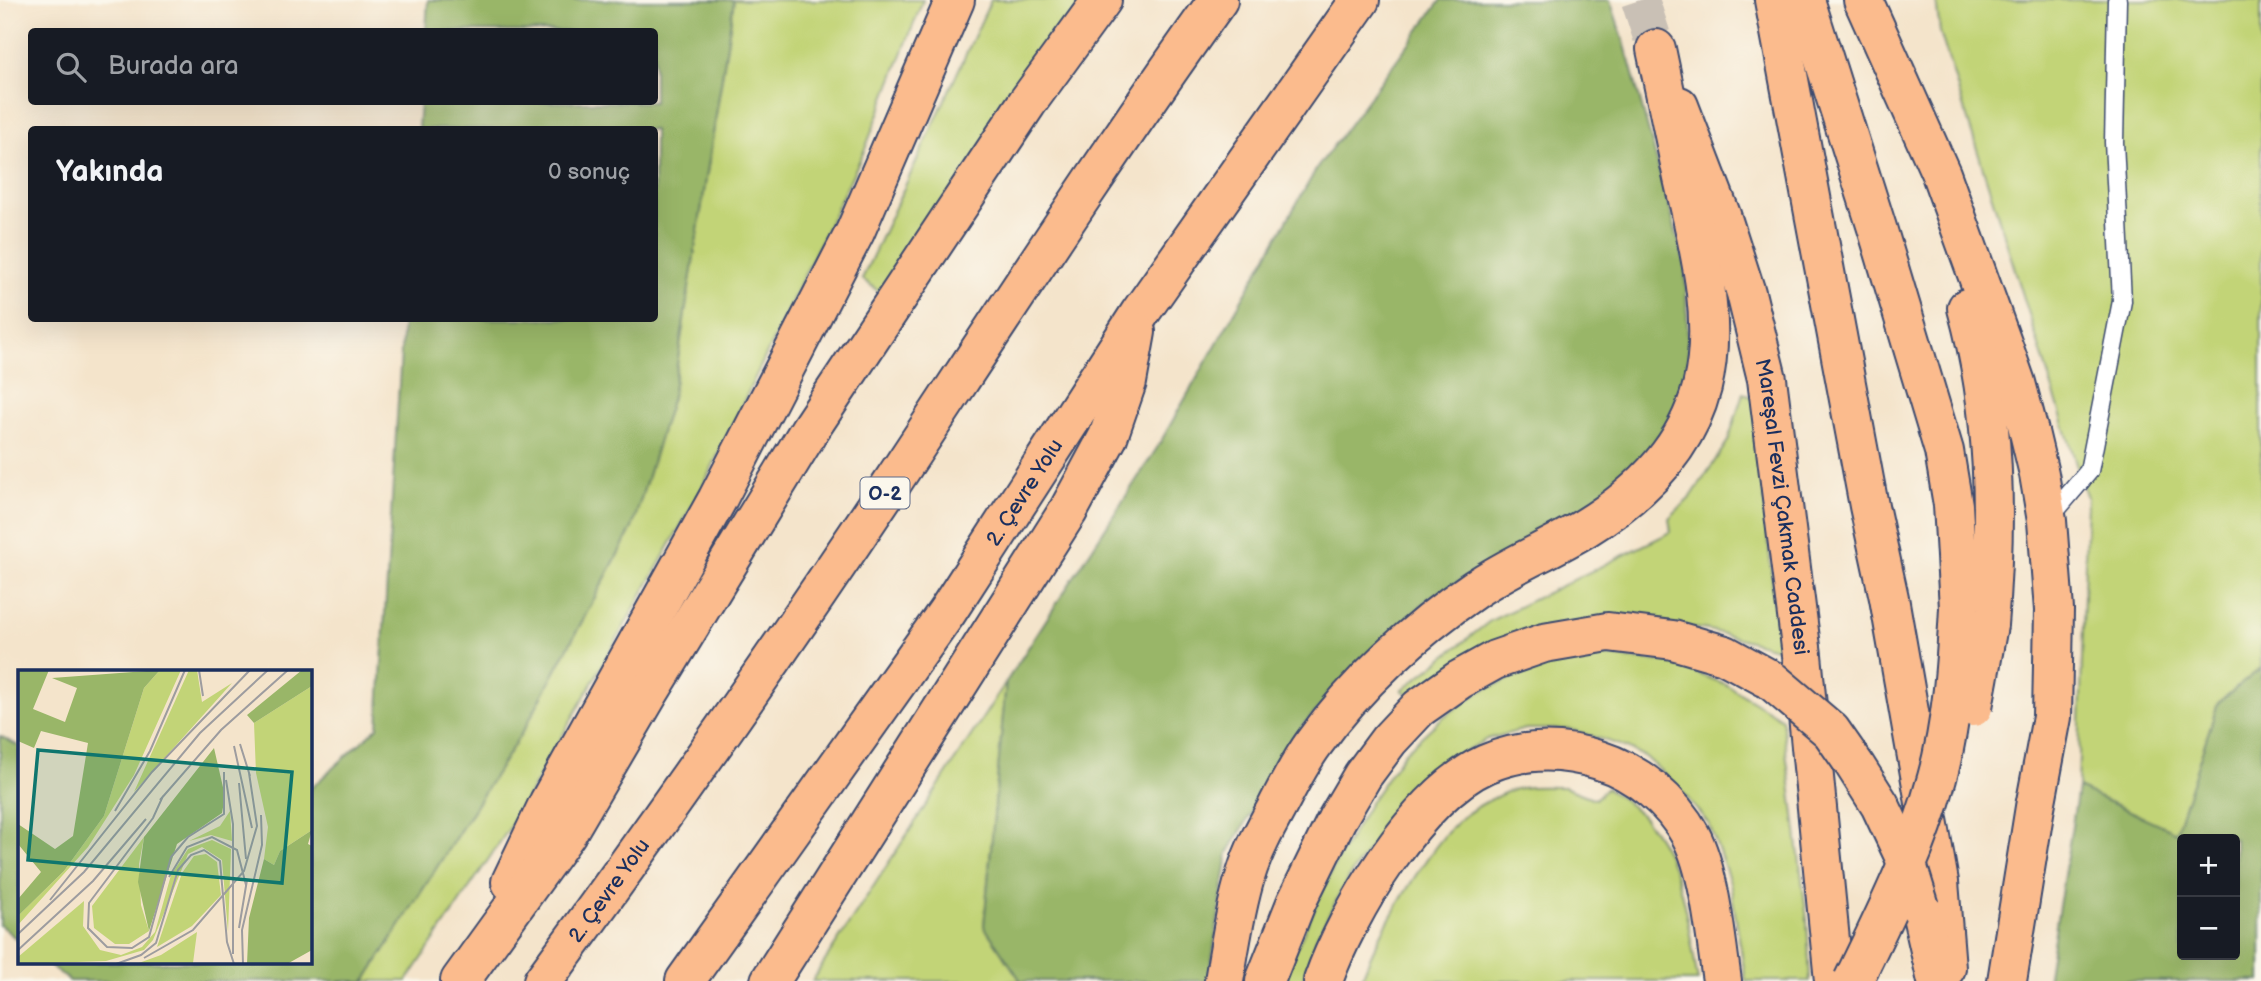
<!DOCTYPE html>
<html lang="tr">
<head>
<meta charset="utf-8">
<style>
  :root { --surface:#171b24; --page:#242831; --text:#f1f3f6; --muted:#9ea1a6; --line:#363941 }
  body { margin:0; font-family:"Balsamiq Sans",sans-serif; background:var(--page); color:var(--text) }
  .controls { position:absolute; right:21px; bottom:21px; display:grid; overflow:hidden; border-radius:7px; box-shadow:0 7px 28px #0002 }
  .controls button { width:63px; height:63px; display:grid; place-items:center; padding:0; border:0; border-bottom:2px solid var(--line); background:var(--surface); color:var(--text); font:35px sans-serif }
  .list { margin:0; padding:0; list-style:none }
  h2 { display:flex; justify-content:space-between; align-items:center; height:91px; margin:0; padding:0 28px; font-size:30px }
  h2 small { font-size:23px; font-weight:400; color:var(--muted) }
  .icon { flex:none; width:38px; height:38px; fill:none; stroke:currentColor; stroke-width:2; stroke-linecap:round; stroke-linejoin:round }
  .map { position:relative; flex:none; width:2261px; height:981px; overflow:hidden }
  .search { position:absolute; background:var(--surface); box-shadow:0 7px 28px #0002; left:28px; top:28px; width:630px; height:77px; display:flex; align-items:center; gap:18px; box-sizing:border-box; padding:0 24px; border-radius:7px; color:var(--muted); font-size:26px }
  .panel { position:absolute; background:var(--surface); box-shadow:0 7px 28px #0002; left:28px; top:126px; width:630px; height:196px; border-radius:7px }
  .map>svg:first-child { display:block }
</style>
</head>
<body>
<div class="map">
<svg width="2261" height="981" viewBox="0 0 2261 981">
  <rect width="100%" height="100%" fill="#fbf7ec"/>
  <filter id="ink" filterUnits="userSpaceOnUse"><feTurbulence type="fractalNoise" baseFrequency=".0143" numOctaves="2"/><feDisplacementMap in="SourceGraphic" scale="14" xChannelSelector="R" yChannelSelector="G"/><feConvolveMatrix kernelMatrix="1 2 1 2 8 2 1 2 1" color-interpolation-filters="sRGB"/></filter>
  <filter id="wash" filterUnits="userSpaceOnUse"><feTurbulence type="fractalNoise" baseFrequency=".00686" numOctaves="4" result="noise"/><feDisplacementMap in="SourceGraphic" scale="28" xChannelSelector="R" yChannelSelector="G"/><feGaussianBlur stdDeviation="1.57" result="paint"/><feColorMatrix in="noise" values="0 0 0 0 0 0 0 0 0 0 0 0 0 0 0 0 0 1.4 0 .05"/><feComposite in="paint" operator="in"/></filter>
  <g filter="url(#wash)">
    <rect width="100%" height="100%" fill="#f4e4cb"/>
    <!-- green -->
    <g fill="#c2d477" stroke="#6e826a" stroke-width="2">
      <path d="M734,0H923L865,149L701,490L514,821L407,981H365L526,726L632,528L672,397Z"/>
      <path d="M991,0H1084L881,293L862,279Z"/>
      <path d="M1936,0H2261V668L2218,703L2176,833L2078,788L2087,498L1940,32Z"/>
      <path d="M1743,393L1754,398L1779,649L1709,630L1653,623L1410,696L1402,690L1490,621L1671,532L1669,518L1691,497L1728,441Z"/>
      <path d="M1602,656L1667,662L1725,684L1782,719L1807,920L1810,981H1746L1730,882L1709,824L1679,788L1646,757L1620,745L1569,729H1526L1487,739L1448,761L1402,805L1350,875L1317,936L1302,981H1281L1336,862L1371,801L1405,752L1442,718L1481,691L1541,666Z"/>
      <path d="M1006,682L984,926L1021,981H812Z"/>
      <path d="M1564,787L1595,799L1607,788C1617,795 1628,803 1637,811C1683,857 1687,921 1698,981H1361C1375,938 1429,845 1463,817C1475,807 1506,790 1521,788C1535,786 1550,787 1564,787Z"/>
    </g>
    <!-- forest -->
    <g fill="#99b668" stroke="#5a7263" stroke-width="2" fill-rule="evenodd">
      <path d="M428,0H734L672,397L632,528L526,726L365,981H70L46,962H310V789L378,727L403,319L654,318V130L418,129L420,102H654V32L426,31Z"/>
      <path d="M1441,0H1610L1625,45L1685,264L1689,367L1678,412L1655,454L1578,515L1429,598L1303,725L1228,853L1209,981H1021L984,926L1006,682L1157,448L1317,168Z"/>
      <path d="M2261,668V981H2047L2078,788L2176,832L2218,703ZM2182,839H2235V955H2182Z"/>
      <path d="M0,736L19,746V941L0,925Z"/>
    </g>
  </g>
  <g filter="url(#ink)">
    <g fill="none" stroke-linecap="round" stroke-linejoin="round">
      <!-- highway-tunnel -->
      <path stroke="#c9c0b5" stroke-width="38" stroke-dasharray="38 19" stroke-linecap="butt" d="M1640,0L1656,49"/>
      <defs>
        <path id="lane" d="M2049,518L2089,471L2122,301L2114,142L2117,0"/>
        <g id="primary">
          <path d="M1774,0L1869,506L1889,598L1939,882L1946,968"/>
          <path id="s1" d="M1679,106L1721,215L1746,293L1767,379L1802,655L1834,981"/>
        </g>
        <g id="highway">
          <path d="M1805,0L1877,228L1944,451L1953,505L1959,608"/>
          <path d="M1863,0L1941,174L2002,343L2016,383L2029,432L2039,474L2047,521L2054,610L2052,717L2035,807L2007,981"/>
          <path d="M1967,308C1996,413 1997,518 1988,625"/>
          <path d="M511,882L549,802L717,500L855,232L955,0"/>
          <path d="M1920,907L1937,981"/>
          <path d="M460,981L567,833L649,693L810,429L1027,103L1102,0"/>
          <path id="s2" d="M543,981C662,819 778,654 890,486C998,323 1104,159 1218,0"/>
          <path id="s3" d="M685,981L947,612L1140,313L1360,0"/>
          <path d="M770,981L1068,511L1108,437L1127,382L1136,332"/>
          <path d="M1224,981C1230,946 1235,909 1246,874C1253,851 1265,829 1277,807C1288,786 1300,762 1314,743C1356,684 1416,629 1475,589C1510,565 1549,550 1585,528C1639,495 1686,450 1702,387C1719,318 1698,244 1683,178C1674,135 1665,92 1656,49"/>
          <path d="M1265,981L1296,903L1337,819L1363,775L1389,740L1419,708L1459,680L1495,660L1544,643L1608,632L1673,640L1725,655L1771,680"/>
          <path d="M1323,981C1347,913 1417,795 1486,764C1523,748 1561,748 1599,760C1637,772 1672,801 1691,836C1710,872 1716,940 1722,981"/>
        </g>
      </defs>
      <!-- lane casing -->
      <use href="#lane" stroke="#3c4a6e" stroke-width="21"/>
      <!-- primary casing -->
      <use href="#primary" stroke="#3c4a6e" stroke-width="42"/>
      <!-- highway casing -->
      <use href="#highway" stroke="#3c4a6e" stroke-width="42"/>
      <!-- lane -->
      <use href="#lane" stroke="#fff" stroke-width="18"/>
      <!-- primary -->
      <use href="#primary" stroke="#fbbb8d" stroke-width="38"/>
      <!-- highway -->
      <use href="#highway" stroke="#fbbb8d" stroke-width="38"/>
      <defs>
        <g id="highway-bridge">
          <path d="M1771,680L1831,731L1854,764L1880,805L1905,858L1920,907"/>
          <path d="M1973,707L1988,625"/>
          <path d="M1853,981C1885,915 1918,849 1937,778C1952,723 1956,665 1959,608"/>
        </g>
      </defs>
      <!-- highway-bridge casing -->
      <use href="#highway-bridge" stroke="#3c4a6e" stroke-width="42" stroke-linecap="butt"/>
      <!-- highway-bridge -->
      <use href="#highway-bridge" stroke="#fbbb8d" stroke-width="38"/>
    </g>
  </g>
  <g text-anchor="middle" stroke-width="6" stroke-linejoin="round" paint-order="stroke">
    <!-- shield labels -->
    <rect fill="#fbf7ec" stroke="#5e6b89" stroke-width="2" x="860.5" y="477.5" width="49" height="31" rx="5"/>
    <g font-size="19" font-weight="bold" fill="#1b2f5e">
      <text x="885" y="500">O-2</text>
    </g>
    <!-- street labels -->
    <g font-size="21" fill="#1b2f5e" stroke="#fbf7ec">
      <text dy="7" stroke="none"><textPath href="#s3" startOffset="595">2. Çevre Yolu</textPath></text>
      <text dy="7" stroke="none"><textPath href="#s1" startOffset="416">Mareşal Fevzi Çakmak Caddesi</textPath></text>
      <text dy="7" stroke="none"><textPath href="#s2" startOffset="112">2. Çevre Yolu</textPath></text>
    </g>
  </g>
  <!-- overview -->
  <g transform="translate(18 670)">
    <rect width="294" height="294" fill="#f4e4cb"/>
    <path d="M142,0H163L116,105L70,177L0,255V246L46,201L86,146L126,18ZM171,0H179L184,32L214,13L116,122ZM294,16V160L262,181L256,195L246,189L250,157L238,103L236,53ZM212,141L214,171L193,165L171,171L202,156ZM126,167L121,194L123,235L131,261L111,274H97L76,258L74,236ZM194,170L213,179L210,262L204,190L184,177L170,184L135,270L126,280L88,291L0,294V287L66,231L65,256L82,280L103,285L124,277L137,262L153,205L170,179ZM188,184L199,192L203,225L174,256L139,277L164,203L176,186ZM179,262L175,293L118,294L143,285Z" fill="#c2d477"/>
    <path d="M0,0H31L15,39L47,52L59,18L34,8L142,0L126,18L86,146L46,201L0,246V229L23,202L0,174V154L37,179L55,166L70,73L23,61L16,78L0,71ZM284,0H294V16L236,53L229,45ZM196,78L207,126L204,143L159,174L131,261L120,212L126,167ZM294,160L290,174L294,176V280L269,294H229L231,248L246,189L256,195L262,181Z" fill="#99b668"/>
    <path fill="none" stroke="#9d9c9f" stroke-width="2" d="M181,0L185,26M222,74L232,106M216,76L234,158M208,110L215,154V284M221,113L228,189M145,126L135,148L71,233L70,258L89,277L114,278L131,267L153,187L170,167L206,144V102M142,130L203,60L270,0M97,141L132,81L167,0M151,207L169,177L194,167L219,180L228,215M32,230L134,102L232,0M221,258L229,210M0,264L66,202L182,63L250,0M0,280L75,211L128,149M126,288L175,260L226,201L239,156L231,103M98,294L123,285L138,273L160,200L173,185L186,180L202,191L209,272L216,294M225,294L224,260L244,175L243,145"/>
    <path fill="#0f766e" fill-opacity="0.15" stroke="#0f766e" stroke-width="3.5" d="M20,80L274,102L264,213L10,190Z"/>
    <rect width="294" height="294" fill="none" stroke="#1b2f5e" stroke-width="3.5"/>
  </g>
</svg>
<div class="controls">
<button>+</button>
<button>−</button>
</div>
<div class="search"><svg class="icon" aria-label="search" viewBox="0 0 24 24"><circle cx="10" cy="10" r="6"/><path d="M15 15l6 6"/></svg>Burada ara</div>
<section class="panel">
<h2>Yakında<small>0 sonuç</small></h2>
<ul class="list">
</ul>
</section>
</div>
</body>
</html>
